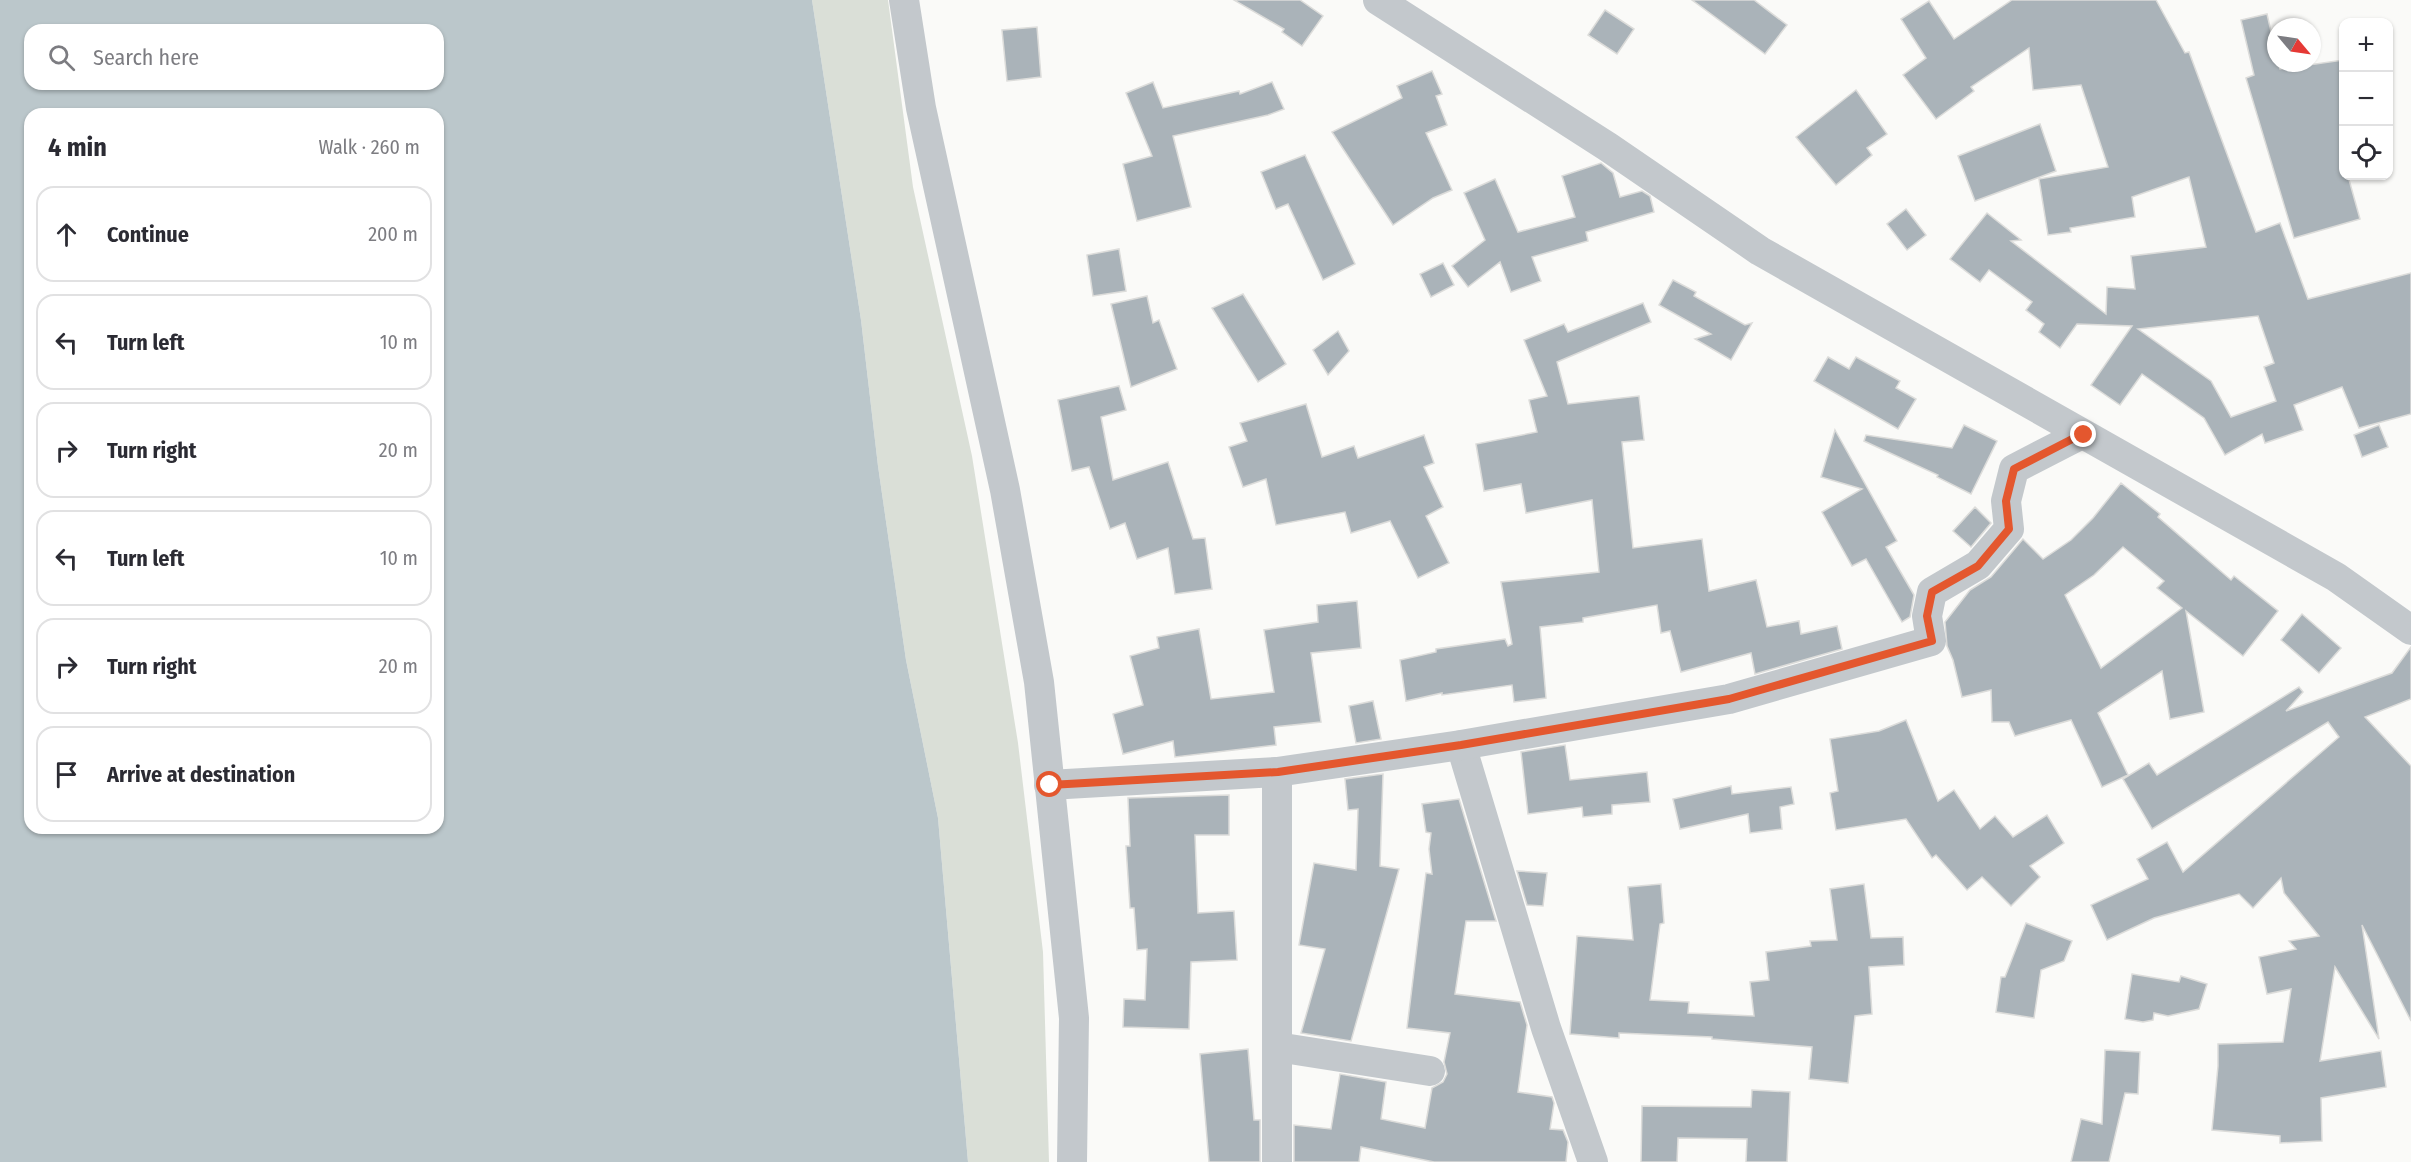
<!DOCTYPE html>
<html lang="en">
<head>
<meta charset="utf-8">
<style>
  :root { --surface:#fff; --page:#f2f2f3; --text:#2b2b33; --muted:#7c7c81; --line:#e1e1e2 }
  body { margin:0; font-family:"Fira Sans Condensed",sans-serif; background:var(--page); color:var(--text) }
  .controls { position:absolute; right:18px; top:18px; display:grid; overflow:hidden; border-radius:12px; box-shadow:0 2px 4px #0004 }
  .controls button { width:54px; height:54px; display:grid; place-items:center; padding:0; border:0; border-bottom:2px solid var(--line); background:var(--surface); color:var(--text); font:30px sans-serif }
  .compass { position:absolute; left:2267px; top:18px; width:54px; height:54px; border-radius:50%; background:var(--surface); box-shadow:0 2px 4px #0004; rotate:119deg }
  .stop { position:absolute; width:18px; height:18px; margin:-14px; border:4px solid #e4572e; border-radius:50%; background:#fff }
  .stop.end { background:#e4572e; border-color:#fff; box-shadow:0 2px 6px #0008 }
  .list { margin:0; padding:0; list-style:none }
  h2 { display:flex; justify-content:space-between; align-items:center; height:78px; margin:0; padding:0 24px; font-size:26px }
  h2 small { font-size:20px; font-weight:400; color:var(--muted) }
  .list li { display:grid; grid-template-columns:39px 1fr auto; gap:18px; align-items:center; box-sizing:border-box; height:96px; margin:0 12px 12px; padding:0 12px; border:2px solid var(--line); border-radius:18px }
  .list b { display:block; font-size:22px; white-space:nowrap }
  .list em { font-size:20px; font-style:normal; color:var(--muted) }
  .icon { flex:none; width:33px; height:33px; fill:none; stroke:currentColor; stroke-width:2; stroke-linecap:round; stroke-linejoin:round }
  .map { position:relative; flex:none; width:2411px; height:1162px; overflow:hidden }
  .search { position:absolute; background:var(--surface); box-shadow:0 2px 4px #0004; left:24px; top:24px; width:420px; height:66px; display:flex; align-items:center; gap:15px; box-sizing:border-box; padding:0 21px; border-radius:18px; color:var(--muted); font-size:22px }
  .panel { position:absolute; background:var(--surface); box-shadow:0 2px 4px #0004; left:24px; top:108px; width:420px; height:726px; border-radius:18px }
  .map>svg:first-child { display:block }
</style>
</head>
<body>
<div class="map">
<svg width="2411" height="1162" viewBox="0 0 2411 1162">
  <rect width="100%" height="100%" fill="#fafaf8"/>
  <!-- green -->
  <path fill="#dadfd7" d="M812,0H888L913,187L972,456L1018,743L1043,952L1049,1162H968L938,818L906,660L878,466L861,320Z"/>
  <!-- water -->
  <path fill="#bbc7cb" fill-rule="evenodd" d="M0,0H812L861,320L878,466L906,660L938,818L968,1162H0ZM30,30H438V84H30ZM30,114H438V828H30Z"/>
  <!-- building -->
  <g fill="#aab3b9" stroke="#dcdcda" stroke-width="1.5" fill-rule="evenodd">
    <path d="M1234,0H1300L1323,16L1302,46L1282,32L1284,29Z"/>
    <path d="M1692,0H1754L1787,25L1765,54Z"/>
    <path d="M2012,0H2156L2185,53L2189,52L2256,232L2280,223L2308,299L2411,273V414L2359,428L2342,387L2294,405L2303,430L2265,443L2262,434L2225,455L2204,418L2142,374L2120,405L2091,385L2132,326L2077,324L2060,348L2039,332L2044,324L2026,310L2032,302L1989,270L1980,282L1950,259L1987,213L2021,240L2011,241L2106,314L2107,287L2135,289L2131,256L2206,247L2189,177L2132,197L2135,217L2070,228L2071,232L2048,235L2039,179L2108,167L2081,85L2033,90L2029,48L1971,87L1974,91L1936,119L1903,75L1926,58L1901,19L1929,1L1954,39ZM2258,316L2274,363L2264,367L2276,401L2231,417L2211,381L2138,329Z"/>
    <path d="M1605,10L1634,29L1617,54L1588,35Z"/>
    <path d="M2267,14L2276,53V63H2278L2280,69L2343,60V176H2348L2360,219L2294,238L2246,78L2254,75L2241,20Z"/>
    <path d="M1037,27L1041,77L1007,81L1002,30Z"/>
    <path d="M1432,71L1442,94L1436,96L1447,125L1426,133L1452,190L1433,198L1393,225L1332,132L1402,98L1397,86Z"/>
    <path d="M1153,82L1163,108L1239,91L1240,94L1272,82L1284,109L1268,115L1173,136L1191,207L1137,221L1123,164L1152,156L1126,93Z"/>
    <path d="M1856,90L1887,134L1867,148L1872,155L1836,185L1796,137Z"/>
    <path d="M2040,124L2056,171L1975,201L1958,156Z"/>
    <path d="M1305,155L1355,264L1323,280L1288,204L1276,209L1261,172Z"/>
    <path d="M1601,163L1613,173L1620,197L1642,191L1650,196L1654,212L1586,232L1588,241L1532,257L1541,281L1511,292L1500,262L1468,287L1452,266L1485,240L1464,193L1495,179L1518,232L1575,217L1562,176Z"/>
    <path d="M1906,209L1926,235L1907,250L1887,224Z"/>
    <path d="M1119,249L1126,291L1093,296L1087,255Z"/>
    <path d="M1443,263L1454,285L1431,297L1420,274Z"/>
    <path d="M1673,280L1696,292L1694,296L1745,325L1752,323L1731,360L1695,339L1711,334L1659,305Z"/>
    <path d="M1243,294L1286,364L1258,382L1212,308Z"/>
    <path d="M1147,296L1153,323L1159,320L1177,369L1131,387L1111,304Z"/>
    <path d="M1643,303L1651,322L1557,362L1568,404L1639,396L1644,440L1622,442L1633,548L1702,539L1709,591L1756,580L1767,627L1799,621L1801,634L1837,626L1842,649L1755,674L1751,653L1681,672L1670,631L1661,633L1657,605L1583,618V622L1540,627L1546,698L1514,702L1512,685L1442,695V693L1406,701L1400,660L1436,652V649L1505,639L1508,646L1512,644L1501,582L1599,572L1592,500L1526,513L1521,484L1484,491L1476,444L1537,432L1529,400L1547,396L1524,340L1564,324L1568,332Z"/>
    <path d="M1338,331L1349,351L1328,375L1313,350Z"/>
    <path d="M1828,357L1849,369L1856,357L1900,381L1896,388L1916,399L1898,429L1814,381Z"/>
    <path d="M1119,386L1126,410L1101,417L1113,480L1168,462L1193,539L1205,538L1212,589L1175,594L1168,548L1137,559L1125,523L1110,529L1089,467L1072,471L1058,400Z"/>
    <path d="M1306,404L1322,457L1354,446L1358,458L1424,435L1434,463L1424,467L1443,507L1426,516L1449,563L1418,578L1390,521L1351,533L1345,512L1276,525L1266,479L1243,487L1229,447L1247,441L1240,423Z"/>
    <path d="M1964,425L1997,441L1971,494L1937,477L1938,475L1864,441L1866,435L1952,448Z"/>
    <path d="M2379,425L2388,447L2362,457L2354,435Z"/>
    <path d="M1835,430L1897,541L1886,547L1914,595L1910,617L1902,622L1866,559L1852,566L1822,512L1862,489L1821,477Z"/>
    <path d="M2121,483L2160,514L2158,517L2231,580L2234,576L2278,611L2243,656L2186,611L2204,712L2170,719L2162,671L2098,713L2128,775L2102,787L2071,720L2015,736L2009,722H1992L1991,690L1962,697L1953,660L1947,646L1945,622L1970,590L1991,577L2023,539L2043,559L2071,540L2093,518ZM2123,547L2164,581L2157,588L2182,608L2101,668L2065,595L2094,575Z"/>
    <path d="M1975,507L1991,523L1971,547L1953,531Z"/>
    <path d="M1357,601L1361,648L1311,653L1321,722L1274,727L1276,745L1175,757L1173,741L1123,754L1113,714L1143,705L1130,656L1159,648L1157,637L1199,629L1211,699L1274,692L1264,630L1318,622L1317,605Z"/>
    <path d="M2302,614L2341,648L2319,673L2281,640Z"/>
    <path d="M2411,647V699L2365,717L2411,766V1021L2362,925L2379,1039L2335,967L2320,1061L2381,1051L2386,1087L2321,1098L2322,1141L2280,1143V1136L2212,1130L2218,1066V1044L2283,1042L2291,989L2267,994L2259,957L2296,949L2289,941L2319,936L2284,893L2281,878L2253,908L2239,894L2154,918L2107,940L2091,905L2148,879L2137,859L2167,842L2183,872L2339,737L2328,722L2152,829L2123,779L2149,763L2157,775L2299,687L2303,692L2286,711L2392,673Z"/>
    <path d="M1373,701L1381,739L1356,743L1349,706Z"/>
    <path d="M1906,720L1938,801L1954,790L1980,829L1995,816L2013,837L2047,815L2064,843L2030,866L2040,877L2011,906L1982,877L1967,890L1936,855L1932,858L1906,819L1836,830L1830,793L1838,791L1830,739L1879,731Z"/>
    <path d="M1565,745L1570,780L1647,772L1650,802L1612,805V814L1583,817L1582,807L1528,814L1521,752Z"/>
    <path d="M1383,774L1380,866L1399,869L1351,1041L1301,1033L1325,949L1299,945L1314,863L1356,870L1358,809L1348,810L1345,779Z"/>
    <path d="M1731,786L1732,794L1791,787L1794,804L1780,807L1782,829L1750,833L1748,814L1680,829L1673,799Z"/>
    <path d="M1229,795V835H1195L1198,913L1234,911L1237,960L1191,962L1189,1029L1123,1027L1124,999L1145,1000L1147,949L1137,950L1134,908H1130L1126,846H1130L1128,798Z"/>
    <path d="M1459,799L1496,921H1466L1455,994L1520,1002L1527,1025L1518,1092L1552,1097L1554,1103L1550,1129L1563,1130L1568,1142L1566,1162H1434L1361,1147L1359,1162H1294V1125L1331,1129L1340,1074L1386,1082L1381,1119L1425,1128L1432,1088L1443,1082L1447,1074L1444,1062L1450,1033L1407,1028L1426,873L1432,874L1429,849L1431,833L1426,832L1422,804Z"/>
    <path d="M1517,871L1547,873L1543,906L1527,905Z"/>
    <path d="M1661,884L1664,923L1660,924L1650,1000L1689,1002L1688,1013L1754,1016L1750,982L1769,980L1766,952L1811,946L1810,941L1837,940L1830,889L1864,884L1871,938L1903,937L1904,965L1869,967L1872,1014L1855,1016L1848,1083L1809,1079L1812,1047L1712,1039V1037L1619,1033V1038L1570,1034L1577,936L1633,940L1628,887Z"/>
    <path d="M2026,923L2072,941L2064,961L2041,970L2034,1018L1996,1012L2001,977H2005Z"/>
    <path d="M2132,974L2179,982L2181,976L2207,984L2199,1009L2168,1016L2154,1013L2153,1020L2143,1022L2125,1019Z"/>
    <path d="M1248,1049L1254,1120H1260V1162H1209L1200,1054Z"/>
    <path d="M2105,1050L2140,1052L2138,1094L2125,1093L2109,1162H2071L2081,1119L2102,1124Z"/>
    <path d="M1752,1090L1790,1092L1787,1162H1746L1747,1139L1678,1138L1677,1162H1641L1642,1106L1751,1107Z"/>
  </g>
  <g fill="none" stroke-linecap="round" stroke-linejoin="round">
    <!-- minor -->
    <g stroke="#c3c8cc" stroke-width="30">
      <path d="M904,0L921,108L1005,490L1039,682L1074,1018L1072,1162"/>
      <path d="M1378,0L1608,147L1760,251L2336,577L2411,630"/>
      <path d="M1461,745L1546,1028L1593,1162"/>
      <path d="M1049,785L1277,772L1461,745L1729,699L1931,641L1927,616L1932,592L1978,565L2009,529L2006,501L2014,469L2082,434"/>
      <path d="M1277,1047L1430,1071"/>
      <path d="M1277,1162V772"/>
    </g>
  </g>
  <g fill="none" stroke-linecap="round" stroke-linejoin="round">
    <!-- route -->
    <path stroke="#e4572e" stroke-width="8" d="M1050,785L1278,772L1461,745L1729,699L1932,641L1927,616L1932,592L1978,566L2009,529L2006,501L2014,469L2082,434L2084,435"/>
  </g>
</svg>
<div class="controls">
<button>+</button>
<button>−</button>
<button><svg class="icon" aria-label="locate" viewBox="0 0 24 24"><circle cx="12" cy="12" r="6"/><path d="M12 2v4M12 18v4M2 12h4M18 12h4"/></svg></button>
</div>
<svg class="compass" viewBox="-18 -18 36 36"><path d="M0-13l5 13h-10z" fill="#e53935"/><path d="M0 13l5-13h-10z" fill="#7c7c81"/></svg>
<div class="stop" style="left:1050px;top:785px"></div>
<div class="stop end" style="left:2084px;top:435px"></div>
<div class="search"><svg class="icon" aria-label="search" viewBox="0 0 24 24"><circle cx="10" cy="10" r="6"/><path d="M15 15l6 6"/></svg>Search here</div>
<section class="panel">
<h2>4 min<small>Walk · 260 m</small></h2>
<ul class="list">
<li><svg class="icon" aria-label="ahead" viewBox="0 0 24 24"><path d="M12 20V5M6 11l6-6 6 6"/></svg><div><b>Continue</b></div><em>200 m</em></li>
<li><svg class="icon" aria-label="left" viewBox="0 0 24 24"><path d="M17 20v-9H6M10 6l-5 5 5 5"/></svg><div><b>Turn left</b></div><em>10 m</em></li>
<li><svg class="icon" aria-label="right" viewBox="0 0 24 24"><path d="M7 20v-9h11M14 6l5 5-5 5"/></svg><div><b>Turn right</b></div><em>20 m</em></li>
<li><svg class="icon" aria-label="left" viewBox="0 0 24 24"><path d="M17 20v-9H6M10 6l-5 5 5 5"/></svg><div><b>Turn left</b></div><em>10 m</em></li>
<li><svg class="icon" aria-label="right" viewBox="0 0 24 24"><path d="M7 20v-9h11M14 6l5 5-5 5"/></svg><div><b>Turn right</b></div><em>20 m</em></li>
<li><svg class="icon" aria-label="arrive" viewBox="0 0 24 24"><path d="M6 21V4h12l-3 4 3 4H6"/></svg><div><b>Arrive at destination</b></div></li>
</ul>
</section>
</div>
</body>
</html>
